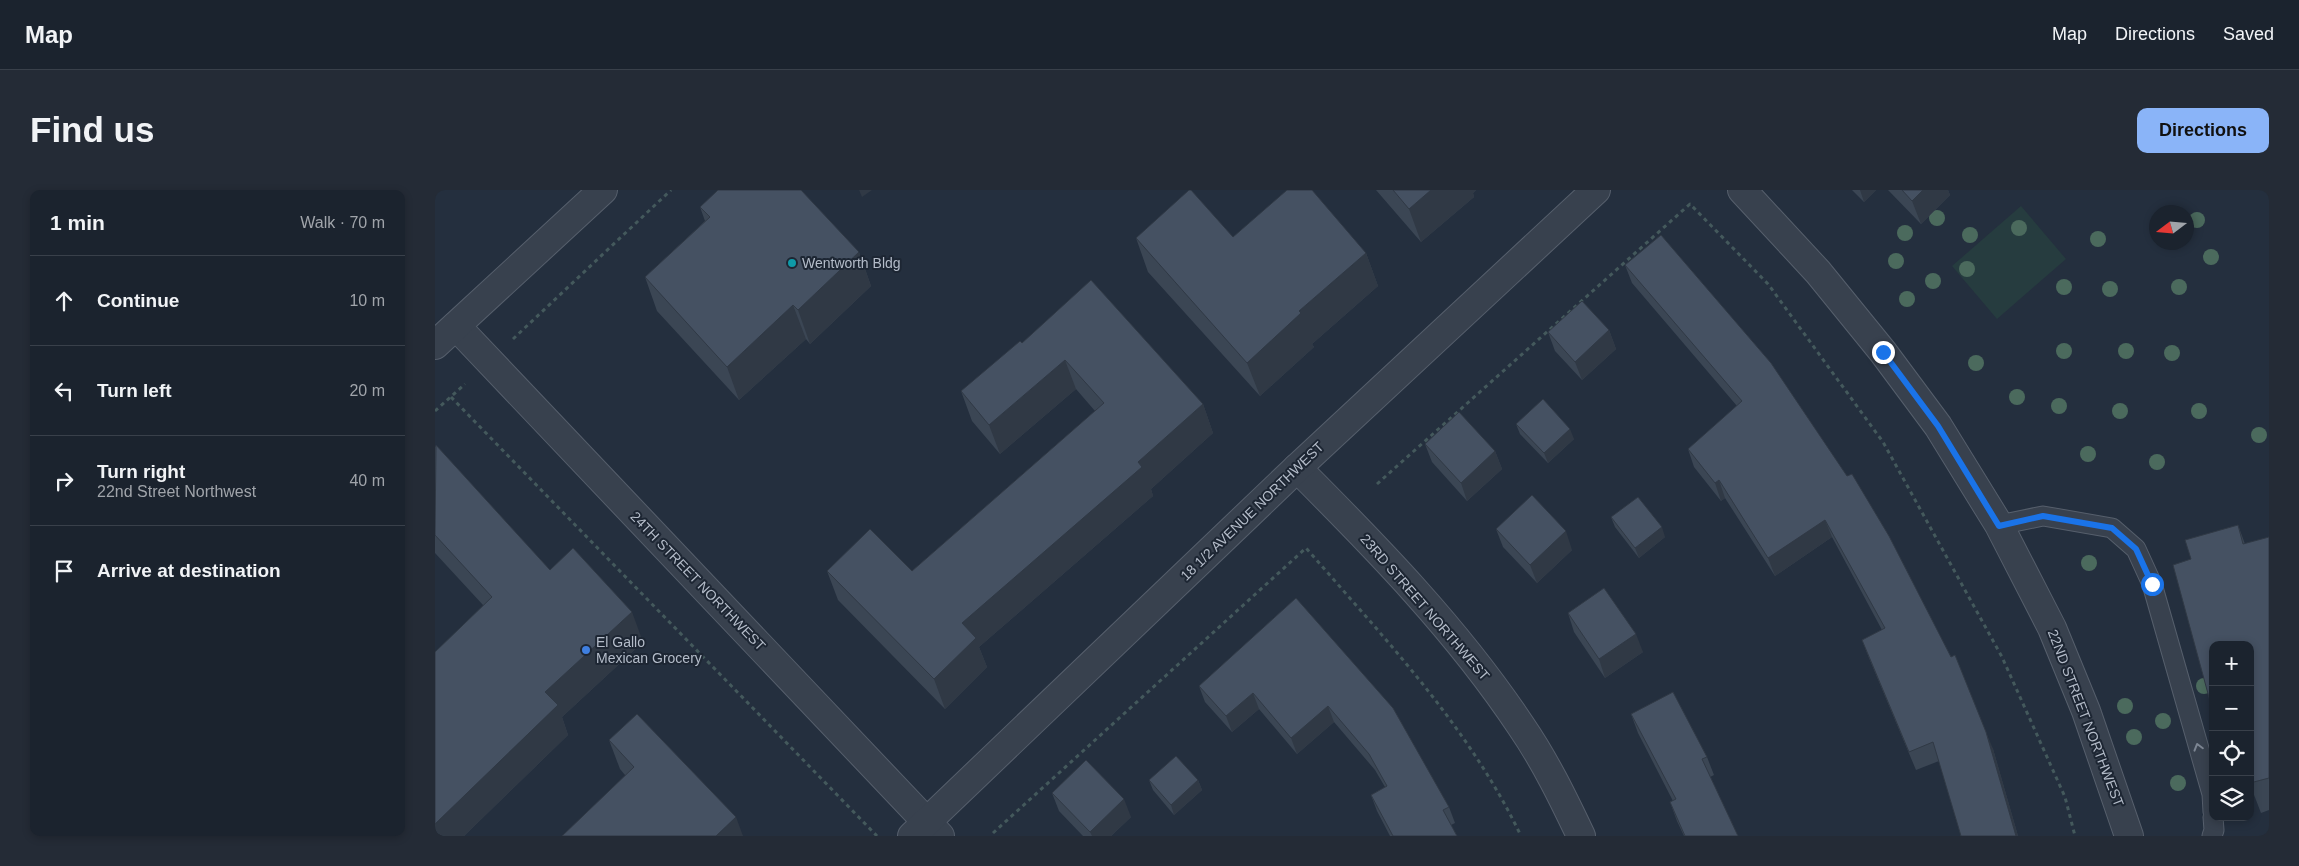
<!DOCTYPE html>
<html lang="en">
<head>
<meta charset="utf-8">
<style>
  :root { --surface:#1b232e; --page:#242b36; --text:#f1f3f6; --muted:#a0a4aa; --line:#39404a; --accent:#8ab4f8 }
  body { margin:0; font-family:Helvetica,sans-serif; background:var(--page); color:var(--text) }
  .controls { position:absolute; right:15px; bottom:15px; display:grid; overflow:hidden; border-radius:10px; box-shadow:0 2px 8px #0003 }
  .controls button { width:45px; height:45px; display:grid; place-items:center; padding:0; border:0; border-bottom:1px solid var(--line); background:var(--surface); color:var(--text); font:25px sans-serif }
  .compass { position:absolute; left:1714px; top:15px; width:45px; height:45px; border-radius:50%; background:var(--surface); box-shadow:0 2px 8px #0003; rotate:254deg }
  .stop { position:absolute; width:15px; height:15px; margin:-11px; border:4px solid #1a73e8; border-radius:50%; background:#fff }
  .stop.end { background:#1a73e8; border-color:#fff; box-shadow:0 1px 5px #0008 }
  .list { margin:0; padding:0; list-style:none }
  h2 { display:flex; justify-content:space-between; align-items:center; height:65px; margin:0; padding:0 20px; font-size:21px }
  h2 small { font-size:16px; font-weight:400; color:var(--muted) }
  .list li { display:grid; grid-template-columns:32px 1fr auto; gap:15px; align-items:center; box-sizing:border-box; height:90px; padding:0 20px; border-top:1px solid var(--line) }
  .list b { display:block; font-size:19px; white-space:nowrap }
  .list p { margin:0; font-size:16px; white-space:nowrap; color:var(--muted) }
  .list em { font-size:16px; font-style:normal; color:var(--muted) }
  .icon { flex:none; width:28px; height:28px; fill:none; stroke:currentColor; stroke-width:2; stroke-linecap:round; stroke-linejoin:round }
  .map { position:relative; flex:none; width:1834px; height:646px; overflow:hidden; border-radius:10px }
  header { display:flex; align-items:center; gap:30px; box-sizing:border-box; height:70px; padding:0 25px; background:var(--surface); border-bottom:1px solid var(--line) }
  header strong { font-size:24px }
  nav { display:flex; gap:28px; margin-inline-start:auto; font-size:18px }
  .intro { display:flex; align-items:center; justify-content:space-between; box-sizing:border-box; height:120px; padding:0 30px }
  h1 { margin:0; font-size:35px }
  .button { padding:12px 22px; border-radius:10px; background:var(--accent); color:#111; font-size:18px; font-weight:700 }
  main { display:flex; gap:30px; padding:0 30px }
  aside { flex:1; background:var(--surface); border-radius:10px; box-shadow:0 2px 8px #0003 }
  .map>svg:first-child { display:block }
</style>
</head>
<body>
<header>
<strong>Map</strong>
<nav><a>Map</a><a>Directions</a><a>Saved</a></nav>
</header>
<div class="intro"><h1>Find us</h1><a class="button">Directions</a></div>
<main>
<aside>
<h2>1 min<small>Walk · 70 m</small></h2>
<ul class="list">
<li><svg class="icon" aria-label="ahead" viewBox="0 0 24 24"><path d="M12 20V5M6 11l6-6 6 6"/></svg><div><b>Continue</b></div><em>10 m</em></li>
<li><svg class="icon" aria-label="left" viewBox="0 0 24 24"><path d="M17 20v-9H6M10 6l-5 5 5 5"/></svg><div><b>Turn left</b></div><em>20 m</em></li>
<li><svg class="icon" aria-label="right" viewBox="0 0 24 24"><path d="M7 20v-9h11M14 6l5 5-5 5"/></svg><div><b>Turn right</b><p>22nd Street Northwest</p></div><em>40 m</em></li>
<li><svg class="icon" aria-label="arrive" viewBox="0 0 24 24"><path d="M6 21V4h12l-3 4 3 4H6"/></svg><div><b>Arrive at destination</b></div></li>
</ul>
</aside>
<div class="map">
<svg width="1834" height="646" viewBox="0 0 1834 646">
  <rect width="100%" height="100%" fill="#242f3e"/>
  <!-- green -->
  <path fill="#263c3f" d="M1586,16L1631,69L1562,129L1517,76Z"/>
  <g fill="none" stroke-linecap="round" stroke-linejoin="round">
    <defs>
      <g id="service">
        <path d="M1564,335L1608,326L1677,338L1701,359L1717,394L1777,604L1778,622"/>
        <path d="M1777,646L1779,640L1778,627"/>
      </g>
      <g id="minor">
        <path d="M1307,0L1383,82L1448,162L1503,236L1564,335L1617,438L1651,521L1694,646"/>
        <path d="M21,136L505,646"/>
        <path d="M862,278C942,358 1023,441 1086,536C1110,571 1128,608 1146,646"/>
        <path d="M477,646L862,278L1161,0"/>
      </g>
      <path id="tertiary" d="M0,155L168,0"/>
    </defs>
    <!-- service casing -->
    <use href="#service" stroke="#565f6c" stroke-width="21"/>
    <!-- minor casing -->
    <use href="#minor" stroke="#565f6c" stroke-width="30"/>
    <!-- tertiary casing -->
    <use href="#tertiary" stroke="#565f6c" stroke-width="30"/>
    <!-- path -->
    <g stroke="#44595c" stroke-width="3" stroke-dasharray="4 4" stroke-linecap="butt">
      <path d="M78,149L236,0"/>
      <path d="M16,207L442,646"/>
      <path d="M0,221L30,194"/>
      <path d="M942,294L1255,14L1333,94L1448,252L1567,467L1630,607L1640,646"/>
      <path d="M558,643L871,358C950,449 1034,537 1086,646"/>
    </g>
    <!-- service -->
    <use href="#service" stroke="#38414e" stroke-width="19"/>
    <!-- minor -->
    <use href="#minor" stroke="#38414e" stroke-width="28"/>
    <!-- tertiary -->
    <use href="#tertiary" stroke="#38414e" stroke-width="28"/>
  </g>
  <!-- trees -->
  <g fill="#4b6a5d">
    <circle cx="1502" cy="28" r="8"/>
    <circle cx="1762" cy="30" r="8"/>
    <circle cx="1584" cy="38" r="8"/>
    <circle cx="1470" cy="43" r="8"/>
    <circle cx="1535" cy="45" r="8"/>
    <circle cx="1663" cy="49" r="8"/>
    <circle cx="1776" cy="67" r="8"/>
    <circle cx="1461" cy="71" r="8"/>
    <circle cx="1532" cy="79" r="8"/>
    <circle cx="1498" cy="91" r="8"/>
    <circle cx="1629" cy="97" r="8"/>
    <circle cx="1744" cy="97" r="8"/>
    <circle cx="1675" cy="99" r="8"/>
    <circle cx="1472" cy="109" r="8"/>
    <circle cx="1629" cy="161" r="8"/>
    <circle cx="1691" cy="161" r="8"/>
    <circle cx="1737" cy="163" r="8"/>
    <circle cx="1541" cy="173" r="8"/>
    <circle cx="1582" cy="207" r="8"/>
    <circle cx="1624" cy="216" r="8"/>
    <circle cx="1685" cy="221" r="8"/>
    <circle cx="1764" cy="221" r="8"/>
    <circle cx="1824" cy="245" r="8"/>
    <circle cx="1653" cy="264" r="8"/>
    <circle cx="1722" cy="272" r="8"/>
    <circle cx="1654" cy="373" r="8"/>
    <circle cx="1769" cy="496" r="8"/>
    <circle cx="1690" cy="516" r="8"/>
    <circle cx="1728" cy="531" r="8"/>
    <circle cx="1699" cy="547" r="8"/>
    <circle cx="1743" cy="593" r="8"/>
  </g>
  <!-- wall -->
  <g fill="#3b4654">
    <path d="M941,0H1041L1038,3L1039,7L986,52Z"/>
    <path d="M1417,0H1441L1429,12Z"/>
    <path d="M1453,0H1513L1515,5L1486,34Z"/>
    <path d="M265,17L424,62L436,96L375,154L371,149L304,210L222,121L210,87L270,31Z"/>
    <path d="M1226,45L1558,559L1583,646H1526L1504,571L1481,580L1434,468L1427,450L1447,440L1397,347L1340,386L1290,308L1286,311L1259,277L1253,259L1302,216L1197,93L1190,75Z"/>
    <path d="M701,48L931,63L943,96L877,154L879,157L825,206L713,82Z"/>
    <path d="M1174,140L1181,159L1147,190L1120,161L1113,142Z"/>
    <path d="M587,153L768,214L778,243L716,299L718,306L544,457L552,477L510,519L403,410L392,381H477L660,221L641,199L565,264L537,231L526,201Z"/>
    <path d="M1081,234L1139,249L1113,273L1085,244Z"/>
    <path d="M990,254L1060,261L1067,279L1032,311L997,272Z"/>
    <path d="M0,256L115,380L208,452L127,527L133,545L29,646H0L48,415L0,363Z"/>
    <path d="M1176,327L1230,347L1204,368L1180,337Z"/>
    <path d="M1803,335L1810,354L1834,347V620L1826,623L1816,597L1815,598V455Z"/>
    <path d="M1061,339L1137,360L1102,393L1068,357Z"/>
    <path d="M861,408L1014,617L1020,633L1016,635L1022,646H955L942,621L936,605L950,597L940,580L899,532L862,564L824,519L797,542L770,512L764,496Z"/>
    <path d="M1133,423L1208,462L1170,488L1139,442Z"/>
    <path d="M1196,524L1272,567L1279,585L1275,587L1303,646H1249L1242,631L1235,612L1238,611L1203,543Z"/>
    <path d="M174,550L308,646L190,585L185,579Z"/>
    <path d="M714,590H763L767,600L739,625L718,600Z"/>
    <path d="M617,603L696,627L676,646H648L624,621Z"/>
  </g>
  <!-- shaded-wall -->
  <g fill="#303945">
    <path d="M424,0H437L427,7Z"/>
    <path d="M996,0H1041L1038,3L1039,7L986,52L974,19Z"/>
    <path d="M1425,0H1441L1429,12Z"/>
    <path d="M1488,0H1513L1515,5L1486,34L1477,11Z"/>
    <path d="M424,62L436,96L375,154L363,120Z"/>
    <path d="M931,63L943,96L877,154L879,157L825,206L812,173L864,121Z"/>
    <path d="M358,115L371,149L304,210L292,177Z"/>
    <path d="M1174,140L1181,159L1147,190L1140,172Z"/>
    <path d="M630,170L641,199L565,264L554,235Z"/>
    <path d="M768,214L778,243L716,299L718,306L544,457L552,477L510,519L499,489L527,433L703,272Z"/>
    <path d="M1135,239L1139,249L1113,273L1109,263Z"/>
    <path d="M1060,261L1067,279L1032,311L1026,293Z"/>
    <path d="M1284,290L1290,308L1286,311L1280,293Z"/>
    <path d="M1390,330L1397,347L1340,386L1333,368Z"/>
    <path d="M1227,337L1230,347L1204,368L1200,358Z"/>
    <path d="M1131,341L1137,360L1102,393L1095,375Z"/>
    <path d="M197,422L208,452L127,527L133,545L29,646H0V634L110,502Z"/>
    <path d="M1201,444L1208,462L1170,488L1164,469Z"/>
    <path d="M818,503L824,519L797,542L791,526Z"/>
    <path d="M893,516L899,532L862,564L856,548Z"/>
    <path d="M1551,542L1558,559L1583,646H1581Z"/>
    <path d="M763,590L767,600L739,625L736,615Z"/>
    <path d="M689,609L696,627L676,646H657L655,642Z"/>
    <path d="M301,627L308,646H281Z"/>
  </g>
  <!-- building -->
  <g fill="#455162" stroke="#303945">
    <path d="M283,0H366L424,62L363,120L358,115L292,177L210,87L275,27L265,17Z"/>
    <path d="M754,0H756L798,47L852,0H877L931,63L864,121L866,123L812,173L701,48Z"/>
    <path d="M958,0H996L974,19Z"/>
    <path d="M1467,0H1488L1477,11Z"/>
    <path d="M1226,45L1336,173L1412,286L1417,284L1454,346L1516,467L1520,465L1551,542L1581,646H1526L1498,552L1474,562L1427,450L1450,438L1390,330L1333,368L1284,290L1280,293L1253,259L1307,211L1190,75Z"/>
    <path d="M656,90L768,214L703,272L707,277L527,433L541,448L499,489L392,381L435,339L477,381L669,213L630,170L554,235L526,201L585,151L587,153Z"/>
    <path d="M1147,111L1174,140L1140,172L1113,142Z"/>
    <path d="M1108,209L1135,239L1109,263L1081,234Z"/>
    <path d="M1024,222L1060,261L1026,293L990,254Z"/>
    <path d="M1,255L115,380L138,358L197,422L110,502L123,515L0,634V462L57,407L0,345Z"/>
    <path d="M1097,305L1131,341L1095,375L1061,339Z"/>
    <path d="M1203,307L1227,337L1200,358L1176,327Z"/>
    <path d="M1803,335L1808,354L1834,347V588L1815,593V455H1778V522L1738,375L1756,369L1750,350Z"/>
    <path d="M1169,398L1201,444L1164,469L1133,423Z"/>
    <path d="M861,408L958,518L1014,617L1008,620L1022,646H958L936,605L952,596L934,564L893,516L856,548L818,503L791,526L764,496Z"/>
    <path d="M1238,502L1272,567L1267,569L1303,646H1250L1235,612L1241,609L1196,524Z"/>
    <path d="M202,524L301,627L281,646H127L199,577L174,550Z"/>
    <path d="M741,566L763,590L736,615L714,590Z"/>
    <path d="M651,570L689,609L655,642L617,603Z"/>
  </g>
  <!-- one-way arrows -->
  <defs><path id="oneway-chevron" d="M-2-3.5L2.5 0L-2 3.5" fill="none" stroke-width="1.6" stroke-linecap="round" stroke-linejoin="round" transform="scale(1.25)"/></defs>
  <use stroke="#7c8592" href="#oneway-chevron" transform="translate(1763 557) rotate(-106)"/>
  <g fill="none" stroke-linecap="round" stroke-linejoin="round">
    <!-- route -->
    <path stroke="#1a73e8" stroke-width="6" d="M1448,162L1503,236L1564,336L1608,326L1677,338L1701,359L1717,394"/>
  </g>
  <!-- markers -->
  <circle fill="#0f9aa8" stroke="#1d2633" stroke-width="2" cx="357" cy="73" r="5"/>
  <circle fill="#3f7fe0" stroke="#1d2633" stroke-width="2" cx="151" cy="460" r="5"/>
  <g text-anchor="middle" stroke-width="4" stroke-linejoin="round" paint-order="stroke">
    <!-- poi labels -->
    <g font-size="14" fill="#b4bcc9" stroke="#1d2633" text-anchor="start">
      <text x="367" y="78">Wentworth Bldg</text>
      <text x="161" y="457">El Gallo<tspan x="161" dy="16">Mexican Grocery</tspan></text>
    </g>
    <!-- street labels -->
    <g font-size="14" fill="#b4bcc9" stroke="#1d2633">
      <text transform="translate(817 321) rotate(-44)" y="5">18 1/2 AVENUE NORTHWEST</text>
      <text transform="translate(263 391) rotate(46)" y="5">24TH STREET NORTHWEST</text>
      <text transform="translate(990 417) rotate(49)" y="5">23RD STREET NORTHWEST</text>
      <text transform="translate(1651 528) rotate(69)" y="5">22ND STREET NORTHWEST</text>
    </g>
  </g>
</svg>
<div class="controls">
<button>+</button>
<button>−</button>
<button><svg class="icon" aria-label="locate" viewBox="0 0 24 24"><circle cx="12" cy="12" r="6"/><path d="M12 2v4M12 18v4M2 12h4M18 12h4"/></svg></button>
<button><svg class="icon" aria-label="layers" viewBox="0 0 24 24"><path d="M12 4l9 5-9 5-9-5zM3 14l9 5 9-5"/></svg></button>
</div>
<svg class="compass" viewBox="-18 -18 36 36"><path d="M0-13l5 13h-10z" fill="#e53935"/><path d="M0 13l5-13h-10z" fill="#a0a4aa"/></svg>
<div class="stop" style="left:1717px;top:394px"></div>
<div class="stop end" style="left:1448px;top:162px"></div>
</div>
</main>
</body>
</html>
